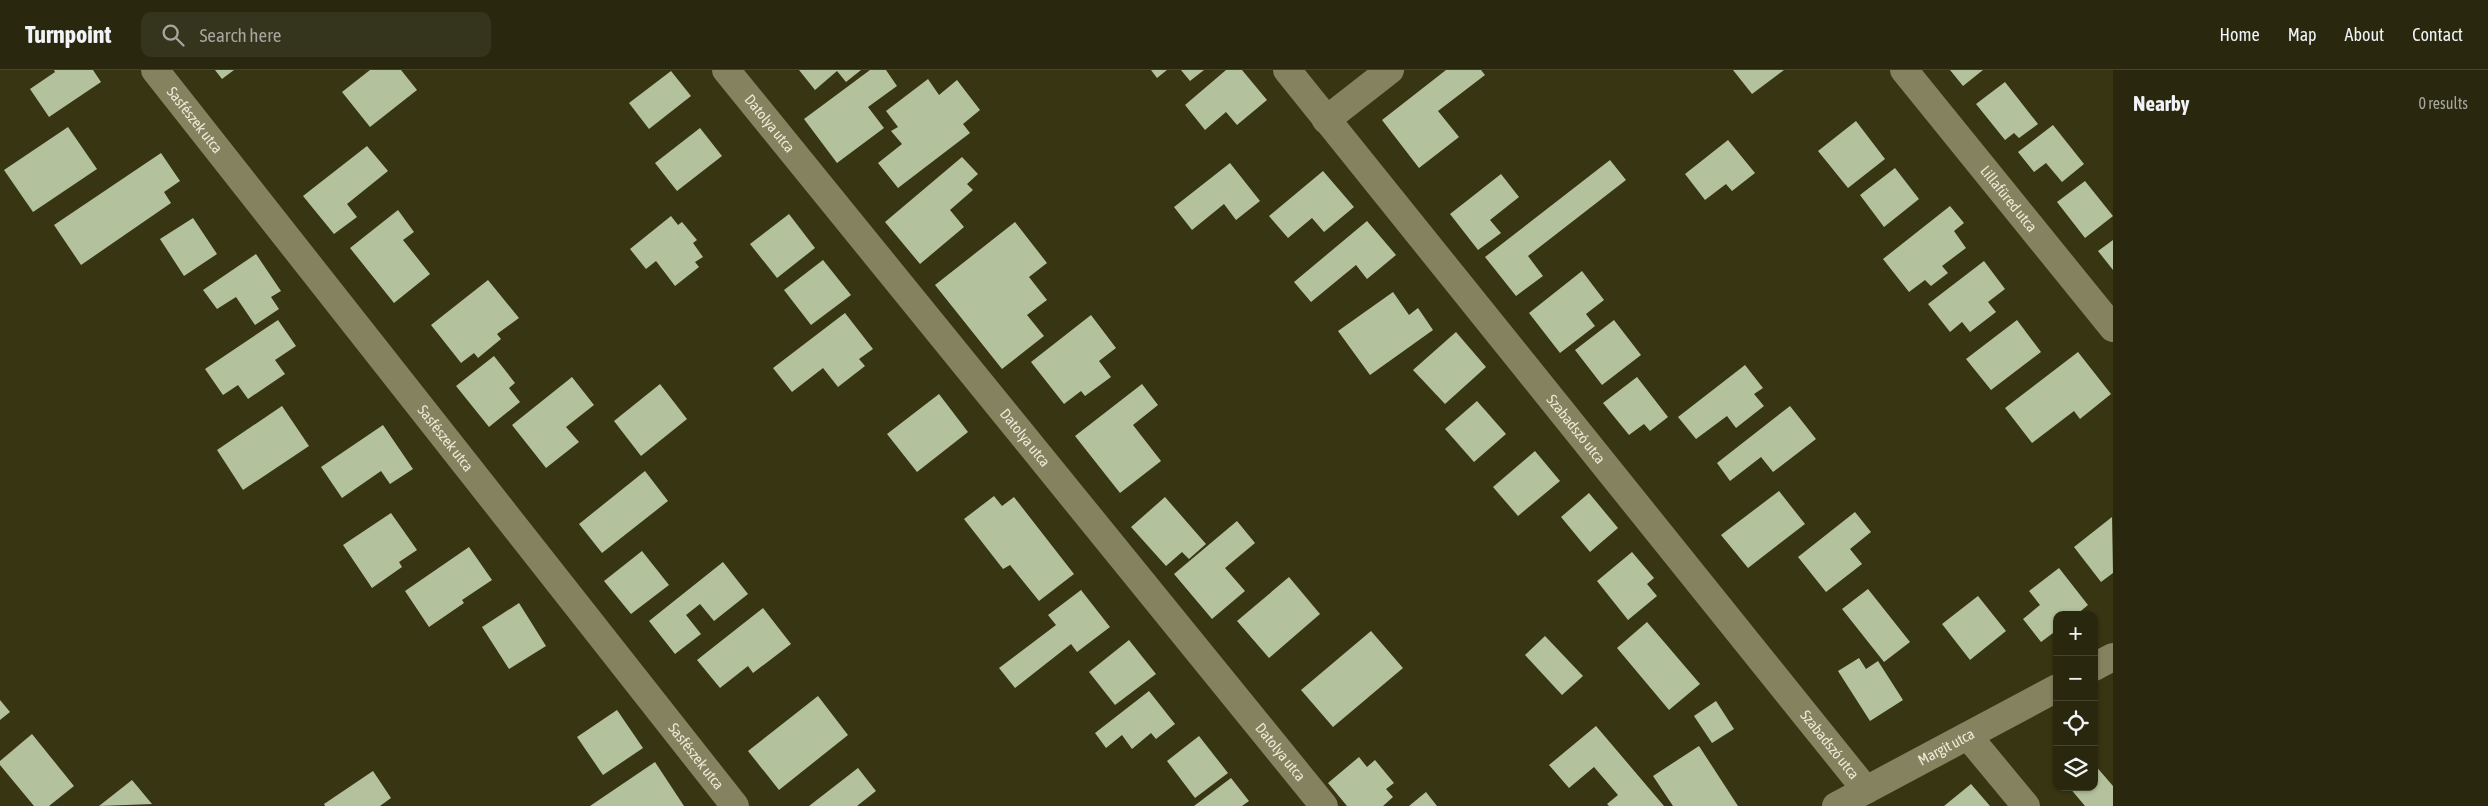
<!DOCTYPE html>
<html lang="en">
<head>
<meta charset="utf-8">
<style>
  :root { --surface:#29280e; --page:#35341c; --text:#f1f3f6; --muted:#a5a69e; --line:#45442e }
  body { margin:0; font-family:"Asap Condensed",sans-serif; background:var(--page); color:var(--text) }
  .controls { position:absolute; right:15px; bottom:15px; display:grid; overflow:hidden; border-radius:10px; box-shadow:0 1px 4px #0004 }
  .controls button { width:45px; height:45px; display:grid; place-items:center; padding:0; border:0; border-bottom:1px solid var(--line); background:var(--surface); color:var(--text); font:25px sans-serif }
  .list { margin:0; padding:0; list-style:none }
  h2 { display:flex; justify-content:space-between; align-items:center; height:65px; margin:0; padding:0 20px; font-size:21px }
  h2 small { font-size:16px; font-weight:400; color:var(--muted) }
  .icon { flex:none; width:28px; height:28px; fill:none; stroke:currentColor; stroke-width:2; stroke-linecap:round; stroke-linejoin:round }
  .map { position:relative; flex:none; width:2113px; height:736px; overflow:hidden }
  header { display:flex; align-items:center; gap:30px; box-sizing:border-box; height:70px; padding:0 25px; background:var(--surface); border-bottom:1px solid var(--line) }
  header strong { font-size:24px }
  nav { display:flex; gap:28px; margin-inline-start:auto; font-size:18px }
  .search { width:350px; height:45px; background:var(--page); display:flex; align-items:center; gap:12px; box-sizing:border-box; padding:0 18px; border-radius:10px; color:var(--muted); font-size:19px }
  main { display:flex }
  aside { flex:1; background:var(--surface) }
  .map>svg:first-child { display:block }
</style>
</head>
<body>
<header>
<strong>Turnpoint</strong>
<div class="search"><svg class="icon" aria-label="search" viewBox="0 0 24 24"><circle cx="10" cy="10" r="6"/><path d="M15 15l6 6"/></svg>Search here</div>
<nav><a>Home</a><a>Map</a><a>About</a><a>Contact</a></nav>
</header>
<main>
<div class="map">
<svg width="2113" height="736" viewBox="0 0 2113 736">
  <rect width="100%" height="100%" fill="#373512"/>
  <!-- building -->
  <g fill="#b3c29d">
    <path d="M54,0H93L101,12L49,47L30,19L55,2Z"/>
    <path d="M215,0H234L222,9Z"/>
    <path d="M370,0H401L417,20L370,57L342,22Z"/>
    <path d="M799,0H861L846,12L837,1L815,20Z"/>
    <path d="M870,0H886L897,16L868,37L884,58L837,93L804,49Z"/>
    <path d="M1151,0H1167L1157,8Z"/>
    <path d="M1181,0H1204L1190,11Z"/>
    <path d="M1226,0H1242L1267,30L1237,55L1226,42L1205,60L1185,35Z"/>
    <path d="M1446,0H1481L1485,5L1438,41L1459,67L1419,98L1382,50Z"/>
    <path d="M1733,0H1784L1752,24Z"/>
    <path d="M1950,0H1983L1963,16Z"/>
    <path d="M671,1L691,26L649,59L629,33Z"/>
    <path d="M928,9L939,25L957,10L980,40L963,54L970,63L898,118L878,93L902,74L891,61L898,57L886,41Z"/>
    <path d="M2005,12L2038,54L2019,68L2014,63L2005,70L1976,34Z"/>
    <path d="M1856,51L1885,89L1848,118L1818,81Z"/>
    <path d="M2053,55L2084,94L2062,112L2046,93L2034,102L2018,82Z"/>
    <path d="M68,57L97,99L33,142L4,100Z"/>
    <path d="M700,58L722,86L677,121L655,93Z"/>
    <path d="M1728,70L1755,103L1732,121L1726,114L1705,130L1685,104Z"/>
    <path d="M367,76L388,101L347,134L357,147L334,164L303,126Z"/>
    <path d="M161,83L180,111L164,122L171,133L81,195L54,155Z"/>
    <path d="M962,87L978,104L967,114L973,120L950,140L964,157L920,194L885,152Z"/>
    <path d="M1610,90L1626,110L1528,186L1543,206L1516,226L1485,187Z"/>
    <path d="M1230,93L1260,131L1236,150L1224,134L1192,160L1174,137Z"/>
    <path d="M1895,98L1919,129L1884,157L1860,125Z"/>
    <path d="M1323,101L1354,137L1324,162L1312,148L1288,168L1269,146Z"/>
    <path d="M1501,104L1519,127L1490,150L1501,163L1478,180L1450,144Z"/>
    <path d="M2085,111L2113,146L2085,168L2057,132Z"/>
    <path d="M1950,136L1964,153L1954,161L1966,178L1942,196L1948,203L1931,216L1925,210L1909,222L1883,189Z"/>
    <path d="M398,140L414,162L403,170L430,204L394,233L350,178Z"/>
    <path d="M789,144L815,178L777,208L750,174Z"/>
    <path d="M671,146L678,155L682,152L697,170L693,173L703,187L695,192L699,197L675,216L656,191L646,199L630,179Z"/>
    <path d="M193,148L217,184L184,206L160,169Z"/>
    <path d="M1367,151L1396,185L1367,209L1356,195L1311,232L1294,212Z"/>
    <path d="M1015,152L1047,193L1029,207L1047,230L1027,245L1044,266L1002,299L935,215Z"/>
    <path d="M2113,170V200L2098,181Z"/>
    <path d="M256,184L281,221L271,227L279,239L255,255L236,227L217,239L203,220Z"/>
    <path d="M823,190L851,225L811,255L784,220Z"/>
    <path d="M1984,191L2005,219L1988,232L1996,242L1970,262L1962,252L1950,262L1928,234Z"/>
    <path d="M1582,201L1604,230L1586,244L1595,256L1560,283L1529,243Z"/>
    <path d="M488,210L519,248L497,264L501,269L478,288L474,283L461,293L431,255Z"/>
    <path d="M1393,222L1409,245L1418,238L1433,260L1370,305L1338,261Z"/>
    <path d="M845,243L873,279L859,289L865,296L838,317L823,298L792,322L773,298Z"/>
    <path d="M1091,245L1116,278L1099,291L1111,307L1085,326L1081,321L1064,334L1031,292Z"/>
    <path d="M278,250L296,276L275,290L285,304L248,329L238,315L223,325L205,299Z"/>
    <path d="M1614,250L1641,285L1602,315L1575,280Z"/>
    <path d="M2017,250L2041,282L1991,320L1966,289Z"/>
    <path d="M1456,262L1486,297L1445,334L1413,300Z"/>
    <path d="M2078,282L2111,324L2080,349L2074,341L2032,373L2005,338Z"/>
    <path d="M494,286L515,313L509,318L520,332L489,357L456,316Z"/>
    <path d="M1745,295L1763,318L1754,324L1764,336L1736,358L1727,346L1696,369L1678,347Z"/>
    <path d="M572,307L594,335L566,357L579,372L546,398L512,355Z"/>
    <path d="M1637,307L1668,347L1650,361L1644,354L1629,365L1603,333Z"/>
    <path d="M660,314L687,349L641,386L614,351Z"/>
    <path d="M1142,314L1158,335L1133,355L1161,391L1120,423L1075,366Z"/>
    <path d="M939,324L968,362L917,402L887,364Z"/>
    <path d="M1477,331L1506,364L1474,392L1445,359Z"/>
    <path d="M282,336L309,376L243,420L217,380Z"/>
    <path d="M1790,336L1816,369L1773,402L1761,387L1730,411L1717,393Z"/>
    <path d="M383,355L413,399L390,414L381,401L342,428L321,397Z"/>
    <path d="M1535,381L1560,411L1518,446L1493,417Z"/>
    <path d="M645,401L668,431L602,483L579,454Z"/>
    <path d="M1779,421L1805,454L1748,498L1721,465Z"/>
    <path d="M1589,423L1618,458L1590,482L1561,447Z"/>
    <path d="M994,426L1002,436L1014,427L1074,504L1039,531L1010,495L1003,499L964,449Z"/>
    <path d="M1165,427L1206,474L1189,489L1182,482L1166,496L1131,457Z"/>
    <path d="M1855,442L1871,462L1850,479L1862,494L1826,522L1798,487Z"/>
    <path d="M391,443L417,480L399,492L402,497L372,518L343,475Z"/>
    <path d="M2112,447L2113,503L2101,512L2074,477Z"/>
    <path d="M1237,451L1255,473L1225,498L1245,521L1212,549L1174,504Z"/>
    <path d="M469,477L492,510L462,530L464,533L429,557L405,521Z"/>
    <path d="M642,481L669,515L631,544L604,511Z"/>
    <path d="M1632,482L1654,508L1647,514L1657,526L1628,550L1597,511Z"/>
    <path d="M723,492L748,524L714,551L700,534L686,545L701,564L675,584L649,551Z"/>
    <path d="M2059,498L2088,535L2076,545H2057V560L2041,572L2023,549L2040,535L2029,521Z"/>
    <path d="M1289,507L1320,544L1269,588L1237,551Z"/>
    <path d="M1868,519L1910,572L1884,592L1842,539Z"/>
    <path d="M1081,520L1110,557L1077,582L1071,574L1015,618L999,598L1056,555L1048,545Z"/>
    <path d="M1978,526L2006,561L1970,590L1942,554Z"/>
    <path d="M519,533L546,576L509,599L482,557Z"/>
    <path d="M763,538L791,574L753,603L748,596L720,618L697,590Z"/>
    <path d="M1647,552L1700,614L1669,640L1617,578Z"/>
    <path d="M1371,561L1403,598L1333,657L1301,620Z"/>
    <path d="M1545,566L1583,606L1562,625L1525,585Z"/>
    <path d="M1129,570L1156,604L1115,635L1089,602Z"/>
    <path d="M1859,588L1866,599L1878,591L1903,630L1870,651L1838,601Z"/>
    <path d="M1149,621L1175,654L1156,669L1151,663L1132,679L1122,665L1106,678L1095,663Z"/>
    <path d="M818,626L848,665L779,720L748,681Z"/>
    <path d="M0,630L10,642L0,650Z"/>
    <path d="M1716,631L1734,659L1712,673L1694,646Z"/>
    <path d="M617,640L643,678L603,705L577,667Z"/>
    <path d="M1596,656L1664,736H1609L1607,734L1618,725L1594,697L1569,718L1549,695Z"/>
    <path d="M32,664L74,716L49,736H34L0,695V691Z"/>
    <path d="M1199,666L1228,703L1195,728L1167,691Z"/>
    <path d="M1699,676L1738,736H1673L1653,706Z"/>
    <path d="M1359,687L1367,697L1375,690L1394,713L1386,719L1393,727L1383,736H1347L1328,713Z"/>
    <path d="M655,692L684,736H590Z"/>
    <path d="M2094,694L2113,716V736H2085L2069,717H2094Z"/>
    <path d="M858,698L876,721L857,736H809Z"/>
    <path d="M373,701L391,728L380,736H325L324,734Z"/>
    <path d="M1231,708L1249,731L1242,736H1194Z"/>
    <path d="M132,710L152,734L99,736Z"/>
    <path d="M1971,714L1990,736H1944Z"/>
    <path d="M1426,722L1437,736H1409Z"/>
  </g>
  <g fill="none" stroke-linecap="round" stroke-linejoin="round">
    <!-- minor -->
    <g stroke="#85835f" stroke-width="28">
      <path id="s1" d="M155,0L735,736"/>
      <path id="s2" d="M726,0L1324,736"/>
      <path id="s3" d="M1287,0L1866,720"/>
      <path id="s4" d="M1904,0L2113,258"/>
      <path d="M1326,50L1390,0"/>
      <path d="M2094,597L2113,587"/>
      <path d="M1968,666L2026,736"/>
      <path id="s5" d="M1836,736L2057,618"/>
    </g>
  </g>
  <g text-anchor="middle" stroke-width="5" stroke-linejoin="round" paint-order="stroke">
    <!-- street labels -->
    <g font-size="15" fill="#ebead7" stroke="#2d2b07">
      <text dy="5" stroke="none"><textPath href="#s1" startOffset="64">Sasfészek utca</textPath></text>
      <text dy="5" stroke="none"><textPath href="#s2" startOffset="69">Datolya utca</textPath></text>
      <text dy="5" stroke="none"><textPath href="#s4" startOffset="166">Lillafüred utca</textPath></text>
      <text dy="5" stroke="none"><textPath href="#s3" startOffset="461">Szabadszó utca</textPath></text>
      <text dy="5" stroke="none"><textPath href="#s1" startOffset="469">Sasfészek utca</textPath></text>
      <text dy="5" stroke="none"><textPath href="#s2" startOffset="474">Datolya utca</textPath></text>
      <text dy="5" stroke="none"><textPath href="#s3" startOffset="866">Szabadszó utca</textPath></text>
      <text dy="5" stroke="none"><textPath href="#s5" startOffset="125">Margit utca</textPath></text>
      <text dy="5" stroke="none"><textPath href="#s2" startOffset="879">Datolya utca</textPath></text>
      <text dy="5" stroke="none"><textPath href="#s1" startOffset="874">Sasfészek utca</textPath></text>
    </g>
  </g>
</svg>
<div class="controls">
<button>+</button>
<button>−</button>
<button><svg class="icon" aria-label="locate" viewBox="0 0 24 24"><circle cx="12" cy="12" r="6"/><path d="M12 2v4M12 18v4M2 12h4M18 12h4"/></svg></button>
<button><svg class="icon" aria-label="layers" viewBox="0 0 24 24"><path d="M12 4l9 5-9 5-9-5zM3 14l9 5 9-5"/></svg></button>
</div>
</div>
<aside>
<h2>Nearby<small>0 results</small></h2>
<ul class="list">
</ul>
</aside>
</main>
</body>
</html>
